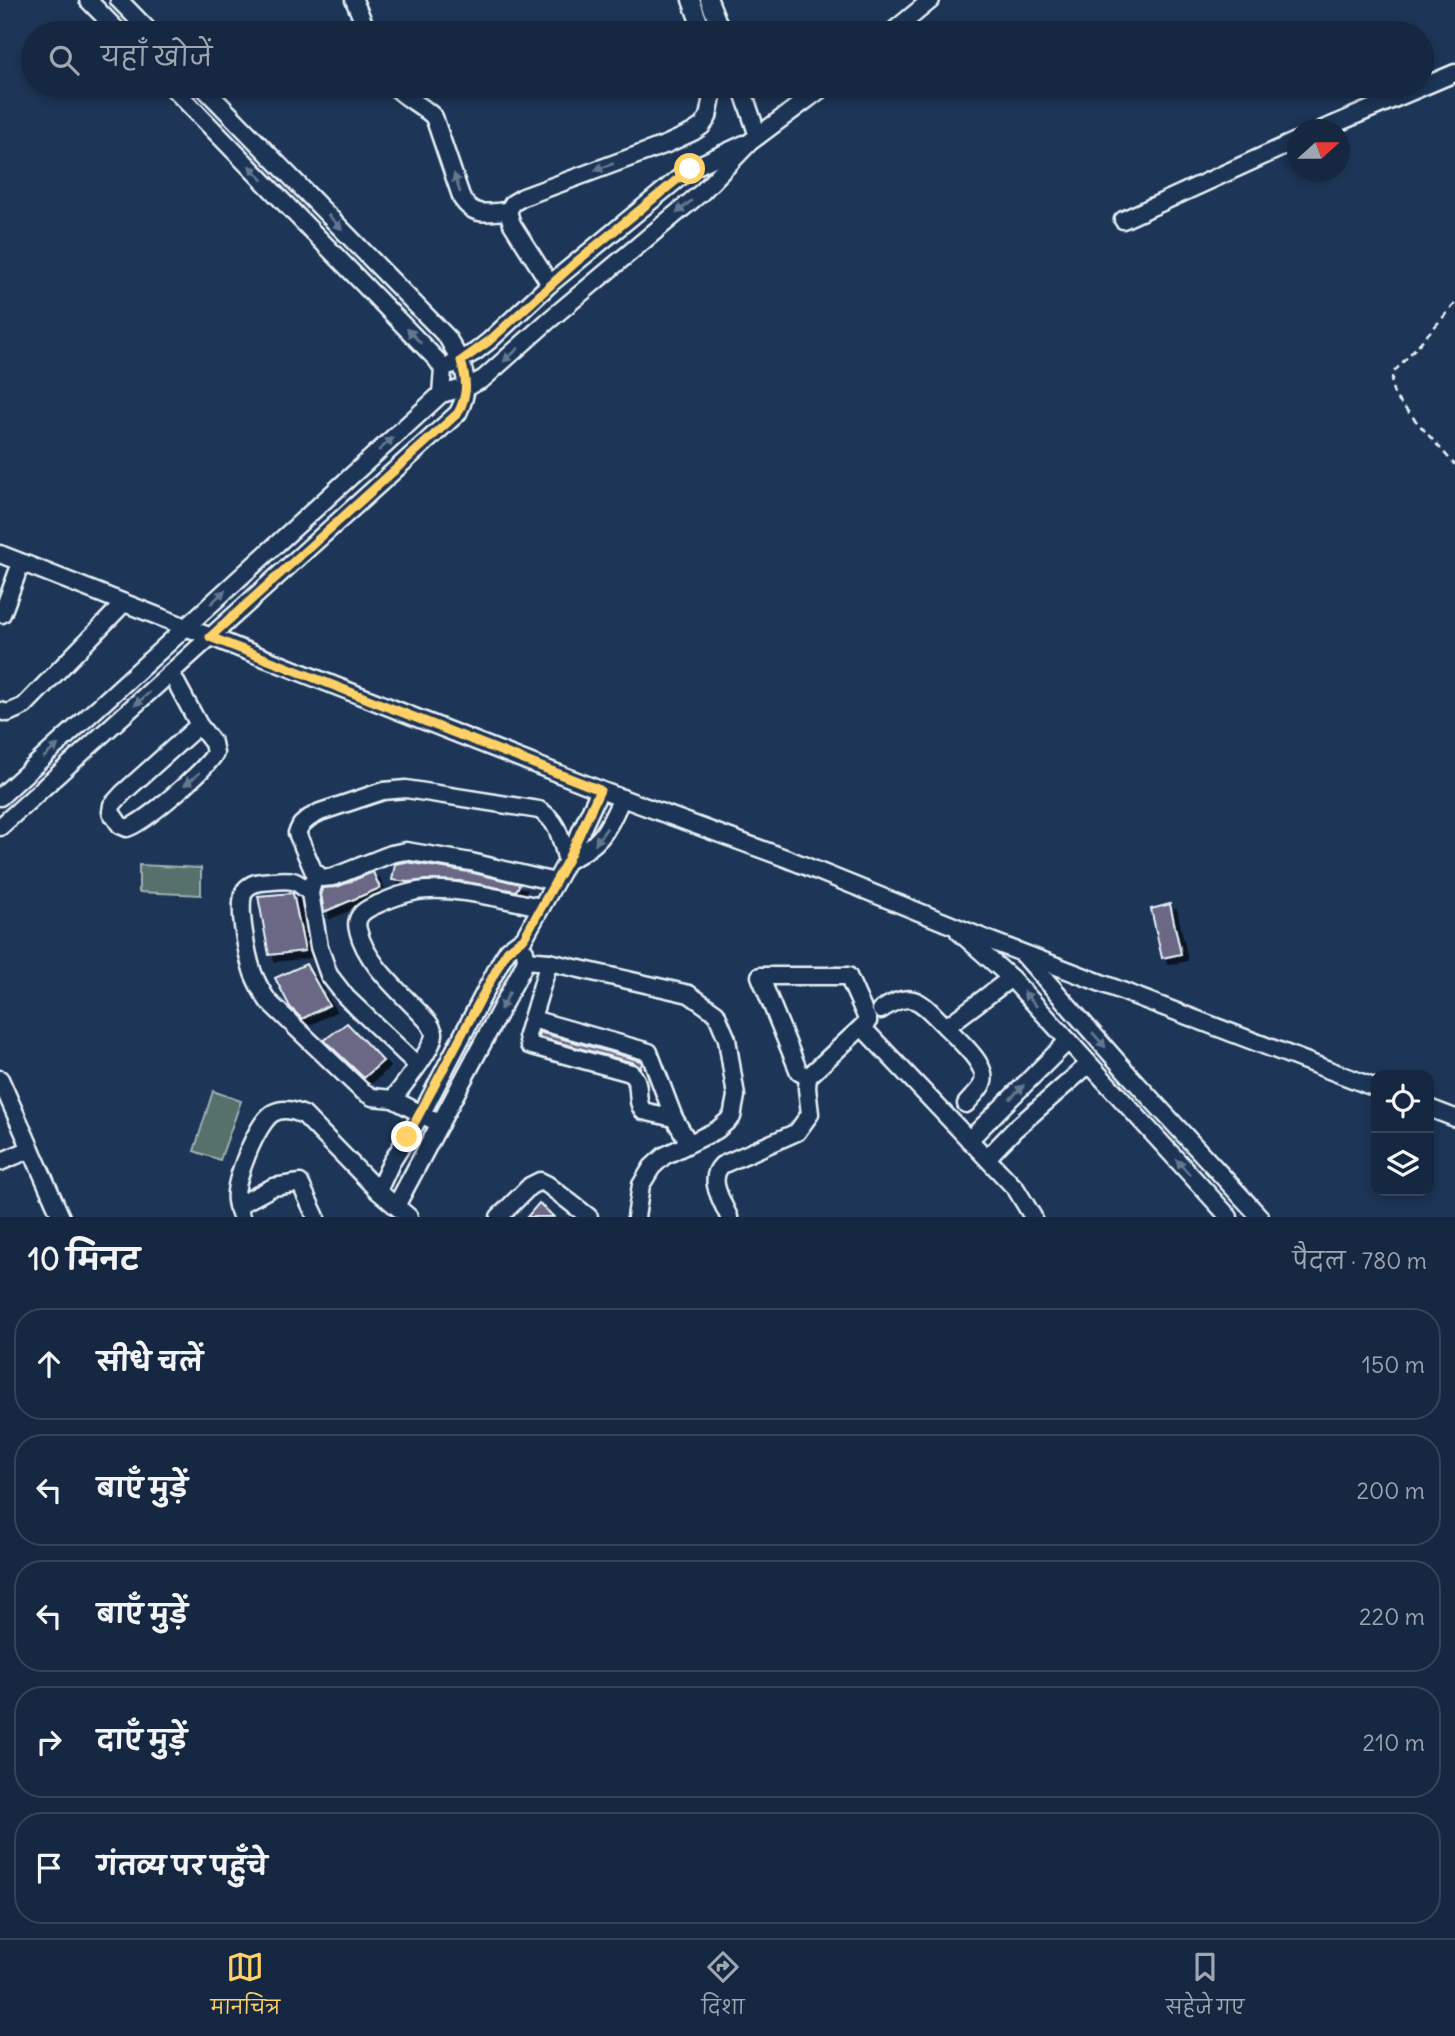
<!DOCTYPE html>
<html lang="hi">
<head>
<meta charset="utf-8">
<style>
  :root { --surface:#162841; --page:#23344c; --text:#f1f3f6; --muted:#9ea6b1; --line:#35445a; --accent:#ffd166 }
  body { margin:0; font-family:Delius,"Playpen Sans Deva",sans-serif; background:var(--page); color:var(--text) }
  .controls { position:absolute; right:21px; bottom:21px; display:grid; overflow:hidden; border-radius:14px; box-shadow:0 4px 10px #0003 }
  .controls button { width:63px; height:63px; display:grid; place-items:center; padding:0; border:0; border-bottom:2px solid var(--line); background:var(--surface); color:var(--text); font:35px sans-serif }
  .compass { position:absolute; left:1287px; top:119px; width:63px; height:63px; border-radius:50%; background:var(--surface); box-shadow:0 4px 10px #0003; rotate:69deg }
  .stop { position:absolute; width:21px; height:21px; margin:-16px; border:5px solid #ffd166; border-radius:50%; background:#fff }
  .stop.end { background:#ffd166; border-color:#fff; box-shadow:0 2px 7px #0008 }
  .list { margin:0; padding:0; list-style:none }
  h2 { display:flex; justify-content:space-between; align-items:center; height:91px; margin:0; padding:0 28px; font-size:30px }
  h2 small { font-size:23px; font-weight:400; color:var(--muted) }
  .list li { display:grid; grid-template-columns:46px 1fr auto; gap:21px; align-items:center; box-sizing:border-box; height:112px; margin:0 14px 14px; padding:0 14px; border:2px solid var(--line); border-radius:28px }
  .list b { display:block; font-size:26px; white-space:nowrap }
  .list em { font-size:23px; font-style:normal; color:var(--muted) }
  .icon { flex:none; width:38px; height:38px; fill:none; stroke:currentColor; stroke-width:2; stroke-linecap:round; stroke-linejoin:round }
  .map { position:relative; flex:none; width:1455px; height:1217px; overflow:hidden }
  .search { position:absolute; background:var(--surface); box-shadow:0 4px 10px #0003; left:21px; right:21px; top:21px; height:77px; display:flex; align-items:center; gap:18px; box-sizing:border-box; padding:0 24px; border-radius:38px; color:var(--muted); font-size:26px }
  .sheet { height:721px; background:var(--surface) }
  nav { display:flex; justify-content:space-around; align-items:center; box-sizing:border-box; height:98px; border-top:2px solid var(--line); background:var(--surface); font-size:19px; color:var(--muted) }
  nav a { display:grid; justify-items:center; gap:4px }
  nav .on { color:var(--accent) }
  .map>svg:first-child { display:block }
</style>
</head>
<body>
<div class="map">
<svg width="1455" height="1217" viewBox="0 0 1455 1217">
  <defs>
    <filter id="shadow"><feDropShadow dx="6" dy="6" stdDeviation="0" flood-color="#0009"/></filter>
  </defs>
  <rect width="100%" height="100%" fill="#1d3557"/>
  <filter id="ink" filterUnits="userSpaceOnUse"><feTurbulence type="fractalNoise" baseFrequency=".0143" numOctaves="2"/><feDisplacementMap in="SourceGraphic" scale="14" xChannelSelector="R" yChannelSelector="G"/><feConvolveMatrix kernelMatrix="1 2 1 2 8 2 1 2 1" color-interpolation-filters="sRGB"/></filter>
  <g filter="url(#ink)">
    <!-- green -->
    <g fill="#576f6c" stroke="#a0b0b2" stroke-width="2">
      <path d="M139,865L201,868V895L139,892Z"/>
      <path d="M213,1091L241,1101L220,1160L194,1151Z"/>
    </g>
    <!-- building -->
    <g fill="#6b6784" stroke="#e8f1f8" stroke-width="2" filter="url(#shadow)">
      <path d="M406,862L469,872L520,884L516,891L461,881L427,880L408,882L392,880L395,864Z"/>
      <path d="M373,872L380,888L324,912L321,894L322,888L337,887Z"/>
      <path d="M293,893L305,951L269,955L258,896Z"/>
      <path d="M1170,904L1181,954L1162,958L1151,909Z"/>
      <path d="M306,964L329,1005L302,1019L290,1007L275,978Z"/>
      <path d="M347,1023L383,1061L364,1078L324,1040Z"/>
      <path d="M539,1032L641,1061L642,1064L640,1068L634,1063L538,1037Z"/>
      <path d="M539,1203L554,1217H527Z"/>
    </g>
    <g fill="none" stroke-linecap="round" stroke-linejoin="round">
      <defs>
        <g id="minor">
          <path d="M88,0L120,33"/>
          <path d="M119,0L151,33"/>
          <path d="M354,0L368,33"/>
          <path d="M691,0L703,33"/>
          <path d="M709,0L722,33"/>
          <path d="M891,33L931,0"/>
          <path d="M171,86L437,360L443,369L441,394"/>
          <path d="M394,86C406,99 422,105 434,117L462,199C475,218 487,212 508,211"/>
          <path d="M741,86L758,136"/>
          <path d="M1321,130L1455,73"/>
          <path d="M508,211L513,203L523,197L667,144L693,132L702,126L708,117L714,86"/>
          <path d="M508,211L512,224L550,284"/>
          <path d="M1123,220L1298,140"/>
          <path d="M451,365L475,352L489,341L550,284L690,169L744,144"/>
          <path d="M0,554L600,790L788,859L991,941L1376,1088"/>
          <path d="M2,614L21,563"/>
          <path d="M171,673L199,725L213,743L215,753C207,769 144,823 127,828L120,825L111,812L112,805L123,793L199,725"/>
          <path d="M0,711L8,713L24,706L124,603"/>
          <path d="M0,797L441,394L467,387L483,379L548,321L702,192L750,142L825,86"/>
          <path d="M0,827L458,413C474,382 463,365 447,337L202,86"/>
          <path d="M567,861C602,844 606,832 622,798"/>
          <path d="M313,882L310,893L319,947L329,975L346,997L417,1065"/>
          <path d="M555,882L471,862L406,851L391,854L333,877L322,878L313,870L297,833L301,825L309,818L320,812L383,791L406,789L539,810C559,821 561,840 567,861"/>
          <path d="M310,893C295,879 292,879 272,881C263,882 253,881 246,889C235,900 248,958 253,973C257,983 262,992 268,1001L361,1090L372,1097L393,1099L440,1124"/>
          <path d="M959,932L1011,978L1229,1217"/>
          <path d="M1023,954L1130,1076L1260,1217"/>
          <path d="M526,960L549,962L689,994L716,1013L727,1039L736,1096L732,1117L717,1130L664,1156L652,1167L641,1185L636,1217"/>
          <path d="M549,962L527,1035L529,1045L631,1073C643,1084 634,1099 643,1111L674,1118"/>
          <path d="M881,1010C914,987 922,1004 946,1027L1011,978"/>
          <path d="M532,1019L649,1052L674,1118L689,1143"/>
          <path d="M862,1027L1016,1189L1033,1217"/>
          <path d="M946,1027C957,1039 988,1064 983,1082C981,1089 971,1098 966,1104"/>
          <path d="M0,1079L61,1217"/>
          <path d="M393,1099C402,1086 435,1048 434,1033C433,1029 431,1026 429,1023C405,995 367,967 358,930C354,915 366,909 378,904C390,899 401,894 413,892C450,884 504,900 541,907"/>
          <path d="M1429,1108L1455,1118"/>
          <path d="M969,1140L1068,1041"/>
          <path d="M987,1158L1015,1129L1089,1064"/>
          <path d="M0,1162L31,1149"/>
          <path d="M378,1191L391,1163L421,1115L501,961L508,950L524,938L567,861L600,790"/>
          <path d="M237,1206L273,1187L300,1183L316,1217"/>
          <path d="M396,1206L522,969L526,960L525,951"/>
          <path d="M241,1217C240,1212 237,1206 236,1201C233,1183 257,1122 273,1113C284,1107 294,1111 304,1115L378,1191L409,1217"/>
          <path d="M499,1217L530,1186L540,1181L548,1185L589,1217"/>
          <path d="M729,1217C722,1201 707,1179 722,1165L797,1132L810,1114L807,1088L808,1077L868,1021L848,976H760L799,1072L808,1077"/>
        </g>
      </defs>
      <!-- minor casing -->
      <use href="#minor" stroke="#e8f1f8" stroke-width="21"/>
      <!-- path -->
      <path stroke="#e8f1f8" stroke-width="2.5" stroke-dasharray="7 5" stroke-linecap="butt" d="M1455,304L1393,373L1391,384L1395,397L1455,465"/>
      <!-- minor -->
      <use href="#minor" stroke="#1d3557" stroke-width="16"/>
    </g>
    <!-- one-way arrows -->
    <defs><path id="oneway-solid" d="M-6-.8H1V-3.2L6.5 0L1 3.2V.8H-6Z" transform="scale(1.75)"/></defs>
    <g fill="#64778f">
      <use href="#oneway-solid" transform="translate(604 167) rotate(160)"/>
      <use href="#oneway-solid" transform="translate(256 173) rotate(-134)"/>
      <use href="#oneway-solid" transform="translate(457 183) rotate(-108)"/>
      <use href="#oneway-solid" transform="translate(684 207) rotate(140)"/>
      <use href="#oneway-solid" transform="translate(335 222) rotate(46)"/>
      <use href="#oneway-solid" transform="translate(414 336) rotate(-134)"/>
      <use href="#oneway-solid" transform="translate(511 355) rotate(138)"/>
      <use href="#oneway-solid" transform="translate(386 444) rotate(-42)"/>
      <use href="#oneway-solid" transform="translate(218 597) rotate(-43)"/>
      <use href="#oneway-solid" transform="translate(142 699) rotate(138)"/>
      <use href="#oneway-solid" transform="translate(51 751) rotate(-42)"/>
      <use href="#oneway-solid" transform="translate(192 779) rotate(141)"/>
      <use href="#oneway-solid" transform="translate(601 836) rotate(126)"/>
      <use href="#oneway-solid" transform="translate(1030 999) rotate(-132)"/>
      <use href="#oneway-solid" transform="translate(505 1001) rotate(118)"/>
      <use href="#oneway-solid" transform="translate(1099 1040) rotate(49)"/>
      <use href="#oneway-solid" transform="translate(1017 1092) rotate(-45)"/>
      <use href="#oneway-solid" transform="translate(1183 1167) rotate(-132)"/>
    </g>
  </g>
  <g fill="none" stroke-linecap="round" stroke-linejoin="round" filter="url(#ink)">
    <!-- route -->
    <path stroke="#ffd166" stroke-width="9" d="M407,1137L501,961L508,950L524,938L567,861L600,790L210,637L458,413C468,394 467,381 461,361L489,341L576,262L690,169"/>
  </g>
</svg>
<div class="controls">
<button><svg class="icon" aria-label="locate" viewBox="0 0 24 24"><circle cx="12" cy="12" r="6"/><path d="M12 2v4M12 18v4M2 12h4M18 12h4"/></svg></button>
<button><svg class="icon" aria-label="layers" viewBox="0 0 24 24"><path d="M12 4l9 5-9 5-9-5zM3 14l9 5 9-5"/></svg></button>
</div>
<svg class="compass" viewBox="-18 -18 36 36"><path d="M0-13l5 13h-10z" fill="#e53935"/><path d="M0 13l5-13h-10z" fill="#9ea6b1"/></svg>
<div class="stop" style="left:690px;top:169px"></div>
<div class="stop end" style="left:407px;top:1137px"></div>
<div class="search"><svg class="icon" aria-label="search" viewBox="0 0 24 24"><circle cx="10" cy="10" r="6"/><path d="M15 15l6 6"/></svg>यहाँ खोजें</div>
</div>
<section class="sheet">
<h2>10 मिनट<small>पैदल · 780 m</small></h2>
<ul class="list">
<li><svg class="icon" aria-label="ahead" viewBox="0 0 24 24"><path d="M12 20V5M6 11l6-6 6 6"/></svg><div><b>सीधे चलें</b></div><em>150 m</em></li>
<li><svg class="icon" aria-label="left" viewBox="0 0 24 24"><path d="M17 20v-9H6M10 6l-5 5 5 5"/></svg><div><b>बाएँ मुड़ें</b></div><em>200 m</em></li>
<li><svg class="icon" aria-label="left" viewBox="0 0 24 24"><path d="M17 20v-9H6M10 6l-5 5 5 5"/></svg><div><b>बाएँ मुड़ें</b></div><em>220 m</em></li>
<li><svg class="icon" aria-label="right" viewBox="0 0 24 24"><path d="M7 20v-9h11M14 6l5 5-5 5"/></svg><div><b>दाएँ मुड़ें</b></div><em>210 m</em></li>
<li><svg class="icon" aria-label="arrive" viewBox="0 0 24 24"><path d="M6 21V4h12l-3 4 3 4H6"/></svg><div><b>गंतव्य पर पहुँचे</b></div></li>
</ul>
</section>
<nav>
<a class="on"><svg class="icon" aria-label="map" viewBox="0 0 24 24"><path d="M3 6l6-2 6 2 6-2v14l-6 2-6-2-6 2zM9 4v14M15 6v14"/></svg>मानचित्र</a>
<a><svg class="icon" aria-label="directions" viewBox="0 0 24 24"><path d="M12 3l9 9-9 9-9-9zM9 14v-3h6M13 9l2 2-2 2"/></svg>दिशा</a>
<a><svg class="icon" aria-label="saved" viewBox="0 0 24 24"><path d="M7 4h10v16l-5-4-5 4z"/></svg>सहेजे गए</a>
</nav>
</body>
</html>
